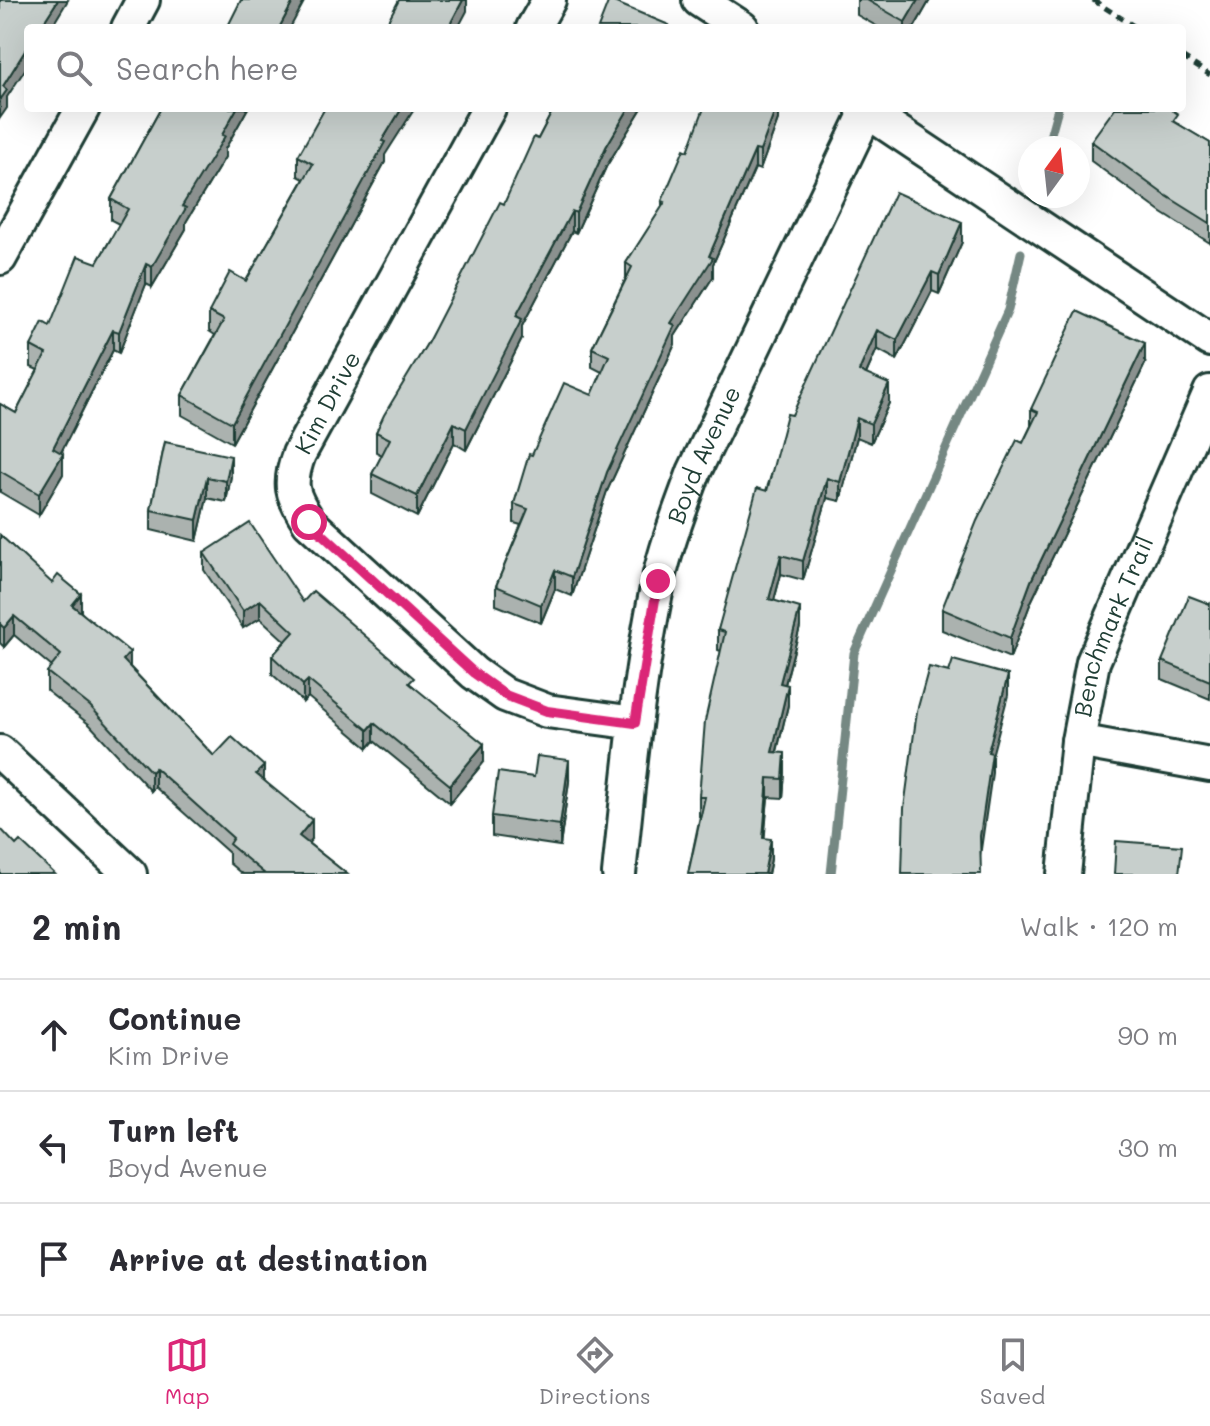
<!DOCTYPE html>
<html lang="en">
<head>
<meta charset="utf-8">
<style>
  :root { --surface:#fff; --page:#f2f2f3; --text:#2b2b33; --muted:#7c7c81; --line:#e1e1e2; --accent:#db2777 }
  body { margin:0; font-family:Mali,sans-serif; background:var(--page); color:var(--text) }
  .compass { position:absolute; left:1018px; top:136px; width:72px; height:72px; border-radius:50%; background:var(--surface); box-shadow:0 8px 32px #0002; rotate:15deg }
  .stop { position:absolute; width:24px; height:24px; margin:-18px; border:6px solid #db2777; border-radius:50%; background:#fff }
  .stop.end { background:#db2777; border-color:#fff; box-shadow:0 2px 8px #0008 }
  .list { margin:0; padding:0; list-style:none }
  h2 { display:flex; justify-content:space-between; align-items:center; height:104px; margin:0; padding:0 32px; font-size:34px }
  h2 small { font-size:26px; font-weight:400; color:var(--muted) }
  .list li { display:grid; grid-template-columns:52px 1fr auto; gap:24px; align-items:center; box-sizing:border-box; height:112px; padding:0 32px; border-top:2px solid var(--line) }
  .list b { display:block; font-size:30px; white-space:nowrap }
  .list p { margin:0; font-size:26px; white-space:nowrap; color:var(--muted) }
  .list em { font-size:26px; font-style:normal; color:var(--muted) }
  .icon { flex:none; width:44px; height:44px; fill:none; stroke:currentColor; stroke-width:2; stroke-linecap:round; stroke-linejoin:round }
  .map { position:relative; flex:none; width:1210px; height:874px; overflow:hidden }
  .search { position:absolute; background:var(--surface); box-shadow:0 8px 32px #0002; left:24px; right:24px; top:24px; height:88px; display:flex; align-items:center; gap:20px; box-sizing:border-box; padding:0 28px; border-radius:8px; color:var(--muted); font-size:30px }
  .sheet { height:440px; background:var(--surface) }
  nav { display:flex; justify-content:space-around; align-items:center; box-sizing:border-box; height:112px; border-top:2px solid var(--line); background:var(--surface); font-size:22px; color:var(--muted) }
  nav a { display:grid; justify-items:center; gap:4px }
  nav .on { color:var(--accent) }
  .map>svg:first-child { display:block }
</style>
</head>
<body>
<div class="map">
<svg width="1210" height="874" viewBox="0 0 1210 874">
  <rect width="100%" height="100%" fill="#fff"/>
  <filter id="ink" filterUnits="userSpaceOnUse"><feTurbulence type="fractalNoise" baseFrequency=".0125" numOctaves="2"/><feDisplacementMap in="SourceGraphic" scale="16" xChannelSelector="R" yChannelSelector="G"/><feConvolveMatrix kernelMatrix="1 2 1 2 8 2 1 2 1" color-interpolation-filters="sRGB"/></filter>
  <g filter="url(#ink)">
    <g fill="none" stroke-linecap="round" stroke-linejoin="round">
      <!-- stream -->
      <g stroke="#758883" stroke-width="9">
        <path d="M1047,148L1058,108"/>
        <path d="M831,874L854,653L1008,310L1021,253"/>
      </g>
      <defs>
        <g id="street">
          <path d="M699,0L742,28"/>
          <path d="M128,28L143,0"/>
          <path d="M533,28L549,0"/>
          <path d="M489,108L299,454C288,484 291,495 309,522L474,673L505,695L547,711L635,723"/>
          <path d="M862,108L1210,340"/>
          <path d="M0,258L83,108"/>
          <path d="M1078,741L1210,765"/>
          <path d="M0,752L130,874"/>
          <path id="s1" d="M619,874C629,777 638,679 658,583C666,545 681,508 694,472L867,111"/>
          <path id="s2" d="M1064,874L1078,741L1093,662L1210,392"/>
        </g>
      </defs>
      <!-- street casing -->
      <use href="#street" stroke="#1f3d34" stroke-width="38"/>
      <!-- path -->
      <g stroke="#1f3d34" stroke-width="5" stroke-dasharray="8 6" stroke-linecap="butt">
        <path d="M1093,0L1137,28"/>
        <path d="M1182,57L1210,75"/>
      </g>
      <!-- street -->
      <use href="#street" stroke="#fff" stroke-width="32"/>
    </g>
    <!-- wall -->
    <g fill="#abb2af" stroke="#1f3d34" stroke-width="2">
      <path d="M857,0H930L914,28H880L857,15Z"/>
      <path d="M161,108H248L225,149V157L186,222V229L152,287L146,284L119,353L113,350L61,453L63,474L39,515L0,492V404L16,413L38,370L31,367V346L50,326L97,263L119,224L111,220V199Z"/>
      <path d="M554,108H642L606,167L576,233L572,231L522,326V339L466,450L454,443L417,517L372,494V474L382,455L376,452V432L428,342L504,204Z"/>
      <path d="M778,108V120L760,170L755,168L713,264V277L675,336V344L607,491L572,596L555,589L541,623L496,605V586L521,525L514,523V504L532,455L592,395L602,372L592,367V348L626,278V263L662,208V201L688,151Z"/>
      <path d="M1178,124L1210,143V243L1162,213L1091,161V141Z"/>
      <path d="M385,155V162L232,443L182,415V395L215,335L209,331V312L246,281L304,179L298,176V156Z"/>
      <path d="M962,242L939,294L932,291L897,360L877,349L866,374L889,403L871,443L857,437L840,501L827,498L803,580L781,574L774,601L800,627L785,685L788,705L777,752L785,772L783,798L768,797L764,838L771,859L768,874H688L700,816H699V797L721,651L718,650V630L792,415Z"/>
      <path d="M1145,364L1031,602L1010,658L942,630V609L1031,426V409Z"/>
      <path d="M165,442L231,476L226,502L207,498L197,541L151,530V510Z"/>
      <path d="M0,535L81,612L130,667L214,756L264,780L312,839L308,843L347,874H242L229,863V853L155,787L151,791L90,725L47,691V672L52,667L14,635L4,647L0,643Z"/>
      <path d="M204,553L303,602L414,687L484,762L450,803L374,741L368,748L308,697L303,702L272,674V656L285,641L260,618L243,628L204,570Z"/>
      <path d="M1210,604V699L1162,679V661Z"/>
      <path d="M569,781L560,846L492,836V816Z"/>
    </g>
    <!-- shaded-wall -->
    <g fill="#8b918f" stroke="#1f3d34" stroke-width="2">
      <path d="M58,0H68L51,28H40Z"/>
      <path d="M294,0H305L290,28H279Z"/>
      <path d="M463,0H467V11L458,28H448Z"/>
      <path d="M918,0H930L914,28H905V22Z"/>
      <path d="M28,46V65L7,97V108L0,118V100L3,86Z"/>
      <path d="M237,108H248L225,149V157L186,222V229L152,287V267L182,206Z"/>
      <path d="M402,108H415L385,155V162L232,443V423L382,141Z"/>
      <path d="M629,108H642L606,167L576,233V213L606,147Z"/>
      <path d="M776,108H778V120L760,170V151Z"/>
      <path d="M755,150V168L713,264V277L675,336V344L607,491L572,596V577L607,472L671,323L709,256Z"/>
      <path d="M572,211V231L522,326V339L466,450V429L516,316Z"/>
      <path d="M962,222V242L939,294V275Z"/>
      <path d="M146,264V284L119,353V332Z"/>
      <path d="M932,272V291L897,360V340Z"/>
      <path d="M113,330V350L53,468V448Z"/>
      <path d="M877,330V349L859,390V371Z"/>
      <path d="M1145,343V364L1031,602L1010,658V638L1031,581Z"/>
      <path d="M889,384V403L871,443V424Z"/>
      <path d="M857,418V437L840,501V482Z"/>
      <path d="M454,423V443L417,517V496Z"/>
      <path d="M63,454V474L39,515V494Z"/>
      <path d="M231,456V476L226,502V481Z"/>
      <path d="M207,477V498L197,541V520Z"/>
      <path d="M827,478V498L803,580V561Z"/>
      <path d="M781,555V574L769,619V599Z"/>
      <path d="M555,570V589L541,623V605Z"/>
      <path d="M81,594V613L72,605Z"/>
      <path d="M260,600V618L243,628V611Z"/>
      <path d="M800,608V627L780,703V683Z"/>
      <path d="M14,616V635L4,647V628Z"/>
      <path d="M130,652V671L123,660Z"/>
      <path d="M1008,675V695L992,756V773L980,856V836L988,752Z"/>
      <path d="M308,680V697L303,702V685Z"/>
      <path d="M788,685V705L772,771V752Z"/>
      <path d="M374,723V741L368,748V730Z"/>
      <path d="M484,744V762L450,803V785Z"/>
      <path d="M785,753V772L783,798V779Z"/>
      <path d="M569,760V781L560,846V825Z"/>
      <path d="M264,766V785L256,774Z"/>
      <path d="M155,768V787L151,791V772Z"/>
      <path d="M768,778V797L763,857V838Z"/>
      <path d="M312,820V839L299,855V836Z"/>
      <path d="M771,839V859L768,874H764Z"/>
    </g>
    <!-- building -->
    <g fill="#c7cfcc" stroke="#1f3d34" stroke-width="2">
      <path d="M0,0H58L40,28H28V46L3,86L7,90L0,100Z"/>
      <path d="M241,0H294L279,28H227Z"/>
      <path d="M399,0H463L448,28H384Z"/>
      <path d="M609,0L669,25L667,28H598Z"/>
      <path d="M867,0H918L905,22Z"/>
      <path d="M161,108H237L222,135L225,136L182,206L186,208L152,267L146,264L119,332L113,330L53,448L63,454L39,494L0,471V404L16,413L46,354L31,346L43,322L50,326L78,256L97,263L128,209L111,199Z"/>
      <path d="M325,108H402L382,141L385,142L232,423L182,395L224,320L209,312L230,272L246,281L313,164L298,156Z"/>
      <path d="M554,108H629L606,147L576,213L572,211L516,316L522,319L466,429L454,423L417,496L372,474L390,439L376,432L384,415L428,342L500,202L504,204L534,137L538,139Z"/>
      <path d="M704,108H776L760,151L755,150L709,256L713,258L671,323L675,325L607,472L572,577L555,570L541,605L496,586L528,509L514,504L529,454L532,455L564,383L592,395L609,356L592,348L632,267L626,263L665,202L662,201L684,149L688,151Z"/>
      <path d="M1115,108H1169L1178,114L1173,121L1210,143V223L1162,193L1091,141Z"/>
      <path d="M895,192L962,222L939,275L932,272L897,340L877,330L859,371L889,384L871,424L857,418L840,482L827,478L803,561L781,555L769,599L800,608L780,683L788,685L772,752L785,753L783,779L768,778L763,838L771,839L764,874H688L705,797H699L705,721L725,632L718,630L757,488L767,491L787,414L792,415Z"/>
      <path d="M1077,311L1145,343L1031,581L1010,638L942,609L977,521L1017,440L1023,443L1038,412L1031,409Z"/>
      <path d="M165,442L231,456L226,481L207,477L197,520L151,510Z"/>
      <path d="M250,523L303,602L313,591L414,678L409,683L484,744L450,785L374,723L368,730L308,680L303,685L272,656L294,632L260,600L243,611L204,553Z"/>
      <path d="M0,535L52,583L58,575L81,594L72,605L130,652L123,660L214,756L232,737L264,766L256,774L312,820L299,836L347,874H265L229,844L233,838L155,768L151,772L90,706L47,672L61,655L14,616L4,628L0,624Z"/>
      <path d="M1189,596L1210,604V681L1162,661Z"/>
      <path d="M953,660L1008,675L988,752L992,753L980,836L981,874H902L904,808L917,711L929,667L949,672Z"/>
      <path d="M537,756L569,760L560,825L492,816L498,772L534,777Z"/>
      <path d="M0,828L16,845L20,841L55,874H0Z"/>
      <path d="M1116,841L1182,846L1179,874H1114Z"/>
    </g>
  </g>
  <g fill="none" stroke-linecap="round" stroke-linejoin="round" filter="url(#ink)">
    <!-- route -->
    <path stroke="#db2777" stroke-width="10" d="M309,522L474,673L505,695L547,711L635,723L658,581"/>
  </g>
  <g text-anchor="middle" stroke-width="7" stroke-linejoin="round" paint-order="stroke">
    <!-- street labels -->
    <g font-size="24" fill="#1f3d34" stroke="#fff">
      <text transform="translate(328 403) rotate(-62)" y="8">Kim Drive</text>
      <text dy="8" stroke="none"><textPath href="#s1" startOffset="430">Boyd Avenue</textPath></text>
      <text dy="8" stroke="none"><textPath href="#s2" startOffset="254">Benchmark Trail</textPath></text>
    </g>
  </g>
</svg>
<svg class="compass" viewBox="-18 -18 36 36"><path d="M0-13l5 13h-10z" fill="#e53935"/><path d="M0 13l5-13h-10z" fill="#7c7c81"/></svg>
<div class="stop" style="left:309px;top:522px"></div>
<div class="stop end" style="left:658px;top:581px"></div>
<div class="search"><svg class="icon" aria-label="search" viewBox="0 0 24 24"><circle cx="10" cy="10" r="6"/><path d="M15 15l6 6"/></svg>Search here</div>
</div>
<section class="sheet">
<h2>2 min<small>Walk · 120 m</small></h2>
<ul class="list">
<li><svg class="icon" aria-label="ahead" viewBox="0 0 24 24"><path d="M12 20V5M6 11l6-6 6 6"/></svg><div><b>Continue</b><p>Kim Drive</p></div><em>90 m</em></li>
<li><svg class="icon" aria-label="left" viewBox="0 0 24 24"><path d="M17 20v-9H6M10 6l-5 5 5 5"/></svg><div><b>Turn left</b><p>Boyd Avenue</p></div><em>30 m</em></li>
<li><svg class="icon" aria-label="arrive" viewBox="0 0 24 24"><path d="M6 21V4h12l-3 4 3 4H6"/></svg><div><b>Arrive at destination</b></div></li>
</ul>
</section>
<nav>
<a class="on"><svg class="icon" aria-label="map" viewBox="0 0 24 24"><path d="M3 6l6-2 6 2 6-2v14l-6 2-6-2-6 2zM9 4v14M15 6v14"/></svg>Map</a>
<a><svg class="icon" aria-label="directions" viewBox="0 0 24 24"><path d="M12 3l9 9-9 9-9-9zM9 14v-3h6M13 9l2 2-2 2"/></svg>Directions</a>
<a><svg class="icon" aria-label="saved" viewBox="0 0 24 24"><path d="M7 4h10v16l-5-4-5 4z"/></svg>Saved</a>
</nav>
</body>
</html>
